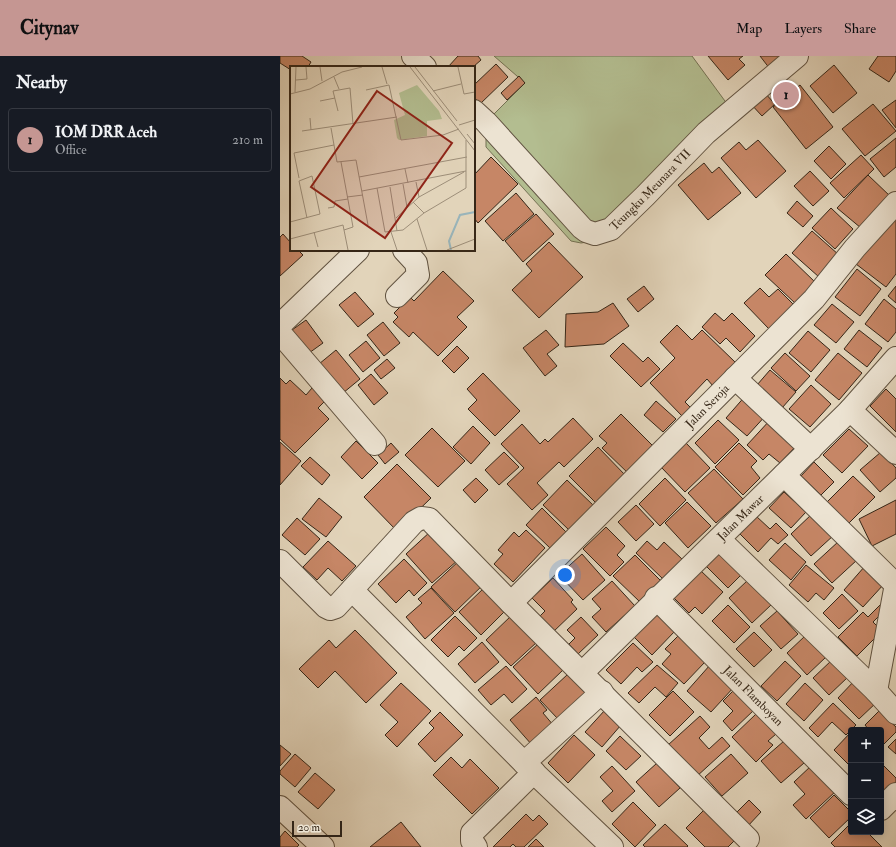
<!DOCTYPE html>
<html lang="en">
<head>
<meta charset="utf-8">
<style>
  :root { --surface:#171b24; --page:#20242c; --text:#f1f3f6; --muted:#9ea1a6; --line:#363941; --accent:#c59692 }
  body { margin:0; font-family:"IM FELL Double Pica",serif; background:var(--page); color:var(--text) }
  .controls { position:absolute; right:12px; bottom:12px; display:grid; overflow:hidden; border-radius:4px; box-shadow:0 2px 10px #0003 }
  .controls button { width:36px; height:36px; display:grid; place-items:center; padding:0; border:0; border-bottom:1px solid var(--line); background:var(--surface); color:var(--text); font:20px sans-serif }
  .scale { position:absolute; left:12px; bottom:10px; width:50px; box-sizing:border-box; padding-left:4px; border:2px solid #352617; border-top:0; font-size:11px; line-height:14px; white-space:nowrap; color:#352617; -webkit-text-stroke:3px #ece3d2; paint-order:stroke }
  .you { position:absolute; left:285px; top:519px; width:14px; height:14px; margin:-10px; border:3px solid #fff; border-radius:50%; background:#1a73e8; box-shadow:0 0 0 6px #1a73e833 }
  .badge { display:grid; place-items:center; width:26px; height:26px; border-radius:50%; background:var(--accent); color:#111; font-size:13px; font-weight:700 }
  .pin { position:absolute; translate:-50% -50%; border:2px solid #fff; box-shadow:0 1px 4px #0006 }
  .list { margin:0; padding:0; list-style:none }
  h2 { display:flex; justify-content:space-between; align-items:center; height:52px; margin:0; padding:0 16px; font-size:17px }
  h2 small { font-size:13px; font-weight:400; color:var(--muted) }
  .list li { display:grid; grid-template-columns:26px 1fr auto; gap:12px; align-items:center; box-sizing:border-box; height:64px; margin:0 8px 8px; padding:0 8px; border:1px solid var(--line); border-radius:4px }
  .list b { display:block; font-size:15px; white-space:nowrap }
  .list p { margin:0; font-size:13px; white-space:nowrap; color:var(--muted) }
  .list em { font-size:13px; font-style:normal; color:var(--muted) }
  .icon { flex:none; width:22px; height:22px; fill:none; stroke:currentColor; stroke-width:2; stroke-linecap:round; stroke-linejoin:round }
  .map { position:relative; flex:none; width:616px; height:791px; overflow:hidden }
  header { display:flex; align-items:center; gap:24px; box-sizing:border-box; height:56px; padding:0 20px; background:var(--accent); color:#111 }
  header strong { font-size:19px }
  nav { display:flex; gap:22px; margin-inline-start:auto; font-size:14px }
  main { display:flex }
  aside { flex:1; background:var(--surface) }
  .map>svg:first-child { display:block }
</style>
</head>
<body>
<header>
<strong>Citynav</strong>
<nav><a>Map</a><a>Layers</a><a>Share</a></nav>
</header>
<main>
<aside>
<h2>Nearby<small></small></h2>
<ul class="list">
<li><span class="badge">1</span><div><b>IOM DRR Aceh</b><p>Office</p></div><em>210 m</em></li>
</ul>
</aside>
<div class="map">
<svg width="616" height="791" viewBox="0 0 616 791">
  <rect width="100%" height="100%" fill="#e2d4ba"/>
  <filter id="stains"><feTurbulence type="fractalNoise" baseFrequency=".005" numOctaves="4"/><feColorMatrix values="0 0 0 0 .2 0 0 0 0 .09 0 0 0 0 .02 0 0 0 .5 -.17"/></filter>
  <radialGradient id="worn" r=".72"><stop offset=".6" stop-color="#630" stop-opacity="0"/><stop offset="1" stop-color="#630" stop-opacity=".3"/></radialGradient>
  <!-- green -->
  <path fill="#b3bd90" stroke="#747254" d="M214,0H412L453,56L313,185L301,187L291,185L206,91V66L245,27Z"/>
  <!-- building -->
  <g fill="#c68666" stroke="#352617">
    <path d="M0,0H22L31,6L28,11H11V14L0,7Z"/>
    <path d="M178,0H198L201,4L193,11H168Z"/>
    <path d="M428,0H463L459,3L465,9L448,24Z"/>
    <path d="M480,0H501L490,13Z"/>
    <path d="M598,0H616V15L609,26L589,13Z"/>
    <path d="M216,8L228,21L200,48L194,41V29Z"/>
    <path d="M554,9L577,37L553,57L530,30Z"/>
    <path d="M239,20L245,27L227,44L221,37Z"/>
    <path d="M520,29L553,71L526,93L493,51Z"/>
    <path d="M483,35L495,48L482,60L470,47Z"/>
    <path d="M616,44V72L602,54Z"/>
    <path d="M593,48L616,75L585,100L562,73Z"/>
    <path d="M616,82V111L604,121L590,103Z"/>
    <path d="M478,84L506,115L476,142L441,102L459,86L466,94Z"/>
    <path d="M549,90L566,108L551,123L534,105Z"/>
    <path d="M581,99L594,113L564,142L550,127Z"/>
    <path d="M211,101L238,128L198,167L194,162V119Z"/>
    <path d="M424,107L432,117L439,111L461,137L428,164L398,129Z"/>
    <path d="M530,115L549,135L533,150L514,130Z"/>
    <path d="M588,119L611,141L581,172L557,152Z"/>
    <path d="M236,137L254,158L223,185L205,165Z"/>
    <path d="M517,145L533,160L523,171L507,157Z"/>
    <path d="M551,152L573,173L555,193L532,172Z"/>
    <path d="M616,157V218L606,231L576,208Z"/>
    <path d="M256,158L274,178L243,206L225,185Z"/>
    <path d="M532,175L559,199L539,221L512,197Z"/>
    <path d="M3,178L11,187V194H18L23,199L0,220V181Z"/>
    <path d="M269,186L303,221L259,262L232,234L252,215L246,208Z"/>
    <path d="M506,198L536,227L516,248L485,219Z"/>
    <path d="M577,213L601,233L580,260L555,241Z"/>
    <path d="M163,215L194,245L177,261L187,271L158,300L133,276L129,281L113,266L118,261L114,257L130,241L134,245Z"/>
    <path d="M364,230L374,243L358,256L347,243Z"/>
    <path d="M616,230V247L608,240Z"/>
    <path d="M480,232L489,241L498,233L514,249L489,273L464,247Z"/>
    <path d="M75,236L94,258L78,271L59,249Z"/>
    <path d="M604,243L616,253V276L608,286L585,268Z"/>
    <path d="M333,247L349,270L324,288L285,291L286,258L318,256Z"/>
    <path d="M552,248L574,266L556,287L534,269Z"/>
    <path d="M435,257L444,265L452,257L475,280L460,296L446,282L440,288L422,271Z"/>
    <path d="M26,264L43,287L29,297L12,274Z"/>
    <path d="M103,266L120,287L104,300L87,279Z"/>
    <path d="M397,269L412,284L422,274L456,307L433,330L427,323L405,346L412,353L403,361L370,327L395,302L380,286Z"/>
    <path d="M266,274L279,289L267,298L277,310L265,320L243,292Z"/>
    <path d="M579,274L602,292L587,311L564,293Z"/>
    <path d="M528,275L550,294L531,316L509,297Z"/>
    <path d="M86,285L100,302L83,316L69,299Z"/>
    <path d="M343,287L363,306L368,301L380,313L361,331L330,300Z"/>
    <path d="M177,290L189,302L174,317L162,305Z"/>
    <path d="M56,294L80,323L63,337L39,308Z"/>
    <path d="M505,297L530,320L516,335L491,312Z"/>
    <path d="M558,297L582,317L559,344L535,324Z"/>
    <path d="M107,303L115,312L101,323L94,314Z"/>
    <path d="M490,314L516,336L502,352L477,329Z"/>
    <path d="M203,317L240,355L215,380L188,353L197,344L187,333Z"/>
    <path d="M91,318L108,337L94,349L78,329Z"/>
    <path d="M0,322L6,328L10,324L26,339L32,332L45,345L38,352L49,363L15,397L0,383Z"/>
    <path d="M531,329L551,348L530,371L509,353Z"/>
    <path d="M606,333L616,343V376L590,350Z"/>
    <path d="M467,338L488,357L467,380L446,362Z"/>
    <path d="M376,345L396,363L383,376L364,359Z"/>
    <path d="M341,358L376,393L350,419L322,392L327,387L319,380Z"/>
    <path d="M293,362L313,383L284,411L279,406L257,427L268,439L252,454L227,428L244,412L221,388L242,368L260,388L265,383L268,386Z"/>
    <path d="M491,363L518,388L500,407L489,398L483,404L467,389Z"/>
    <path d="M438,364L459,384L435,408L415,387Z"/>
    <path d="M193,370L210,387L191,408L173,391Z"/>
    <path d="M152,372L185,405L158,431L125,399Z"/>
    <path d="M569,373L588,390L562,417L543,399Z"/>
    <path d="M76,385L98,407L82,423L61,401Z"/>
    <path d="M0,386L21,405L0,429Z"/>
    <path d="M111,387L119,396L105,408L98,399Z"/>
    <path d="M406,387L430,412L405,436L381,411Z"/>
    <path d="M459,387L477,405L471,411L480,422L463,439L435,411Z"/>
    <path d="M318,391L346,420L317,448L289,420Z"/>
    <path d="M224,396L239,411L219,429L205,414Z"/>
    <path d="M601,396L616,412V422L600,436L580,414Z"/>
    <path d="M30,401L50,419L42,429L21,410Z"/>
    <path d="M534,406L554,426L541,439L521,420Z"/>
    <path d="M117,408L151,442L117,475L84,441Z"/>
    <path d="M434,413L463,443L436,467L408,437Z"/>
    <path d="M573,420L595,441L569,467L547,446Z"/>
    <path d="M196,422L208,434L195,447L183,434Z"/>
    <path d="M385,422L406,444L380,470L359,448Z"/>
    <path d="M287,424L314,450L289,474L263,449Z"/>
    <path d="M504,436L526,456L511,472L489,452Z"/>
    <path d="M39,442L62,461L46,481L22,463Z"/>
    <path d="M616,444V478L592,490L579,463Z"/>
    <path d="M407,446L431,470L408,492L385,467Z"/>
    <path d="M356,449L374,468L356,485L338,466Z"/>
    <path d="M262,452L286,476L270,492L246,469Z"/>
    <path d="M533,457L554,479L531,500L511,478Z"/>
    <path d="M476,460L490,473L496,467L508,479L498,488L491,482L478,496L459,477Z"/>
    <path d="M17,462L40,483L25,499L2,479Z"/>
    <path d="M326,471L345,490L337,499L344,506L330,520L303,493Z"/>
    <path d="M246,474L265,492L233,526L214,508L223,498L218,494L234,476L239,481Z"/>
    <path d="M151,475L178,504L152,527L126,498Z"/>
    <path d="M48,485L76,510L62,525L48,512L37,524L23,511Z"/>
    <path d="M367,485L377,494L384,486L403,504L384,524L356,497Z"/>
    <path d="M559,485L577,504L552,527L534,508Z"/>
    <path d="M505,487L526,506L511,524L489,504Z"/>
    <path d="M435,494L461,519L448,532L423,507Z"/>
    <path d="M302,498L325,524L303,544L279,519Z"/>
    <path d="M355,499L381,525L360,546L333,520Z"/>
    <path d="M124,503L147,527L134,540L129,534L116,547L98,528Z"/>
    <path d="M181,503L205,527L175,556L151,531Z"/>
    <path d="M526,509L554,532L544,544L536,537L528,546L509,529Z"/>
    <path d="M585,510L604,528L583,551L564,534Z"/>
    <path d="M420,514L443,536L422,558L415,551L409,557L393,541Z"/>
    <path d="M273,522L293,544L291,546L297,553L272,577L258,562L265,555L252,542Z"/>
    <path d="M468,524L491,549L472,567L449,542Z"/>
    <path d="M332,525L355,550L326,576L312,561L321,553L312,543Z"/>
    <path d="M151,532L174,557L145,583L126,561L142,547L138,543Z"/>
    <path d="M204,532L226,554L201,579L179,556Z"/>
    <path d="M562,538L578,555L559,573L543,557Z"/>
    <path d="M448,549L470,571L454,587L432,565Z"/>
    <path d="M600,549L605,554L593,566L602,575L577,600L558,581L583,556L588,561Z"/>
    <path d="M375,555L395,575L372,599L352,579Z"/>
    <path d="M497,555L518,578L501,593L480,570Z"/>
    <path d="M232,559L257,586L231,610L206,584Z"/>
    <path d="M175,560L197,582L184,595L179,590L168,601L151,584Z"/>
    <path d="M301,561L318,579L298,598L289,588L295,582L287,574Z"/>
    <path d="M75,574L117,617L86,647L55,615L38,632L19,613L49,584L56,592Z"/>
    <path d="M474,576L492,594L474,611L456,593Z"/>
    <path d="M398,580L425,606L404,628L382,608L391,598L385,593Z"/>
    <path d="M525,580L546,601L527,619L507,597Z"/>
    <path d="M202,586L219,606L195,627L178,608Z"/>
    <path d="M259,587L284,613L258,638L233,611Z"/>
    <path d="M353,587L373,606L362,616L357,611L341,628L326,614Z"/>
    <path d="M552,604L568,621L549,639L533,622Z"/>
    <path d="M505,605L521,620L497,645L481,630Z"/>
    <path d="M377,609L398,627L386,641L375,631L359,647L348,637Z"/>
    <path d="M430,609L454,631L431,656L407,635Z"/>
    <path d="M226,610L247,633L232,647L224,638L211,649L198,634Z"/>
    <path d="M288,618L306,638L278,663L260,644Z"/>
    <path d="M576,623L598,645L579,663L558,642Z"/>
    <path d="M121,627L151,655L117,691L105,679L118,666L100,649Z"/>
    <path d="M525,627L543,644L524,665L506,648Z"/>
    <path d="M455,633L474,654L452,675L443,665L453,655L443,645Z"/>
    <path d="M393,635L414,656L390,680L369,659Z"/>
    <path d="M256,641L267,654L263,657L274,670L252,689L230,664Z"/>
    <path d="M553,647L576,669L566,679L552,666L538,681L529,672Z"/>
    <path d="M325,654L341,669L322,691L305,676Z"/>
    <path d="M599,655L616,671V676L604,688L601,686V674H589L585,669Z"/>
    <path d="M160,656L183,679L155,706L138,688L154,672L149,667Z"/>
    <path d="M476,658L496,678L488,685L493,689L476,706L452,681Z"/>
    <path d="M420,660L430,671L419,682L429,693L442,681L450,690L416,721L388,689Z"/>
    <path d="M571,676V711L554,694Z"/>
    <path d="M294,679L315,699L288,727L268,707Z"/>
    <path d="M340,680L361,700L346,714L326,695Z"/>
    <path d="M616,683V698L608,691Z"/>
    <path d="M504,685L524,707L501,727L481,705Z"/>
    <path d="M0,689L11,698L0,710Z"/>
    <path d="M15,698L31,712L15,731L0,718V715Z"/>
    <path d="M451,698L468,717L442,740L425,721Z"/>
    <path d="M171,701L182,712L190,703L219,732L192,758L153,719Z"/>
    <path d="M377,707L400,732L379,751L356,726Z"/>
    <path d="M601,707L616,722V729L601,741Z"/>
    <path d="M532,709L556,735L526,763L513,749L525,738L514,726Z"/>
    <path d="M332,710L355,735L332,756L322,745L333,735L320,721Z"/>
    <path d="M35,717L55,734L38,753L18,736Z"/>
    <path d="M554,739L571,756V761L549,782L530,762Z"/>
    <path d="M469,744L481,756L466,772L454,759Z"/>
    <path d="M353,746L376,769L355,791L332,768Z"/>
    <path d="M425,753L455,784L448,791H425L406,772Z"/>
    <path d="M246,758L253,765L259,759L268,768L244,791H236L233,788L230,791H213Z"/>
    <path d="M121,766L141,791H90Z"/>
    <path d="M571,767V776H587L602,791H555L551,787Z"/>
    <path d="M385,768L408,790L407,791H365L363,789Z"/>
    <path d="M5,775L19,789L17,791H0V781Z"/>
    <path d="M256,783L264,791H248Z"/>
  </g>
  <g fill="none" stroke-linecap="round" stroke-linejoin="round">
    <defs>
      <g id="minor">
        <path d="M133,0L145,11"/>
        <path id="s1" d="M194,55L206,66L302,172L306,175L315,178L331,173L365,140L426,77L517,0"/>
        <path d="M117,240L138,219L136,207L124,194"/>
        <path d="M0,269L78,194"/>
        <path d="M0,277L95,388"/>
        <path d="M455,322L531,393"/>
        <path d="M570,354L616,397"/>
        <path d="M504,419L616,529"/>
        <path d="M439,483L596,635L616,657"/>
        <path d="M0,505L46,551L50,553L56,551L134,466L141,462L149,463L231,547L468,783"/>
        <path d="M72,534L244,707L332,791"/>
        <path id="s2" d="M376,542L571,738"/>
        <path id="s3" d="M231,547L534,243L575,192L616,147"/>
        <path id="s4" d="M302,617L570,354L616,302"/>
        <path d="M596,635L616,528"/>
        <path d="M244,707L322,636"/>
        <path d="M0,751L43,791"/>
        <path d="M601,753L616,738"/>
        <path d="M196,791L192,785V777L254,716"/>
      </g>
    </defs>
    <!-- minor casing -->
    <use href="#minor" stroke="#605240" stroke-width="24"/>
    <!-- minor -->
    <use href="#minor" stroke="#ece3d2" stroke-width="22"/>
  </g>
  <g text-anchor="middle" stroke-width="3.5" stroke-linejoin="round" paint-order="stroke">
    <!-- street labels -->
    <g font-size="12" fill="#352617" stroke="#ece3d2">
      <text dy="4" stroke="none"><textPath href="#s1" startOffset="246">Teungku Meunara VII</textPath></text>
      <text dy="4" stroke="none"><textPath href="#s3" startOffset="278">Jalan Seroja</textPath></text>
      <text dy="4" stroke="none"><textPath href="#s4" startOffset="222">Jalan Mawar</textPath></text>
      <text dy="4" stroke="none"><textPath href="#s2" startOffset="138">Jalan Flamboyan</textPath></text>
    </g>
  </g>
  <!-- overview -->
  <g transform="translate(10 10)">
    <rect width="185" height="185" fill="#e2d4ba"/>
    <path d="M127,19L149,45L152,53L137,55V70L109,74L107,72L104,54L115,49L109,27Z" fill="#b3bd90"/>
    <path fill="none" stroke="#99b5bb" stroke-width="2" d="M185,88V105M161,184L159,175L170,149L185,146"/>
    <path fill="none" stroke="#9d8e79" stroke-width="1" d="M30,1L32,15M92,1L97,18M120,1L185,85M125,1L167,55M168,1L174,28L185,26M44,11L49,23M6,14L17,13L16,1M76,24L99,19L111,74L153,69L169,63M143,25L171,18M5,26L6,1M0,28L20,23L52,6L72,1M30,35L45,32M48,45L43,25L60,22L63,58M20,52L21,64M169,59L185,54M41,62L47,96L66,94L78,159M12,65L107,51M177,68L185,78M51,96L63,161L54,164M115,103L118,117M69,111L177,91M9,112L4,87L44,79M126,116L129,131M113,118L117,141M100,121L107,165M87,122L95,166L113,164L134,147L176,122V74M72,125L176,105M57,131L73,129M123,136L134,147M38,142L44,141L45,135L58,133M106,152L129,131L174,106M127,153L137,184M0,156L30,148L22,110L9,115L17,152M24,166L28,181M101,166L107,184M0,173L53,159L58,184M157,184L185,173"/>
    <path fill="#8f2418" fill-opacity="0.15" stroke="#8f2418" stroke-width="2" d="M87,25L162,77L95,172L21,121Z"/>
    <rect width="185" height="185" fill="none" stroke="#352617" stroke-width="2"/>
  </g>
  <rect width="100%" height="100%" filter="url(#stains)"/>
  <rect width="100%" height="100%" fill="url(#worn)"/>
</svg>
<div class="controls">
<button>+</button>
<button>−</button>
<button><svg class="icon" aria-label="layers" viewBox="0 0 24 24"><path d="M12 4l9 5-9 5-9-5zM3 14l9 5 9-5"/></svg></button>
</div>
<div class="scale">20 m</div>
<div class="you"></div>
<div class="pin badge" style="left:506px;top:39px">1</div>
</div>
</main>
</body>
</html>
